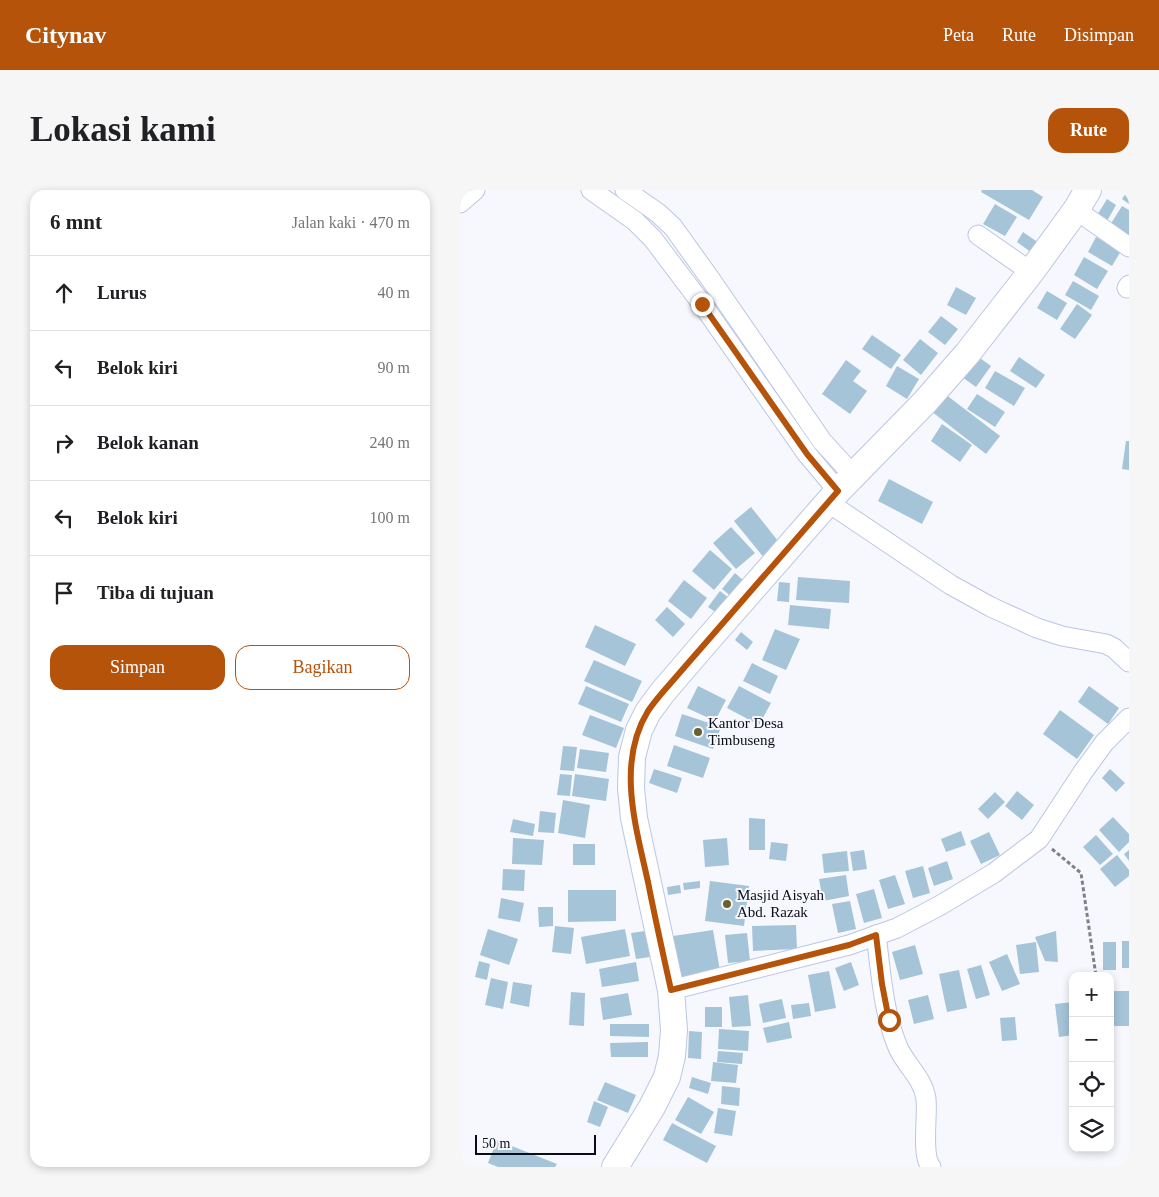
<!DOCTYPE html>
<html lang="id">
<head>
<meta charset="utf-8">
<style>
  :root { --surface:#fff; --page:#f6f6f6; --text:#202124; --muted:#757577; --line:#e0e0e0; --accent:#b45309 }
  body { margin:0; font-family:Georgia,serif; background:var(--page); color:var(--text) }
  .controls { position:absolute; right:15px; bottom:15px; display:grid; overflow:hidden; border-radius:10px; box-shadow:0 2px 8px #0003 }
  .controls button { width:45px; height:45px; display:grid; place-items:center; padding:0; border:0; border-bottom:1px solid var(--line); background:var(--surface); color:var(--text); font:25px sans-serif }
  .scale { position:absolute; left:15px; bottom:12px; width:121px; box-sizing:border-box; padding-left:5px; border:2px solid #0a0e18; border-top:0; font-size:14px; line-height:18px; white-space:nowrap; color:#0a0e18; -webkit-text-stroke:4px #f6f8fe; paint-order:stroke }
  .stop { position:absolute; width:15px; height:15px; margin:-11px; border:4px solid #b45309; border-radius:50%; background:#fff }
  .stop.end { background:#b45309; border-color:#fff; box-shadow:0 1px 5px #0008 }
  .list { margin:0; padding:0; list-style:none }
  h2 { display:flex; justify-content:space-between; align-items:center; height:65px; margin:0; padding:0 20px; font-size:21px }
  h2 small { font-size:16px; font-weight:400; color:var(--muted) }
  .list li { display:grid; grid-template-columns:32px 1fr auto; gap:15px; align-items:center; box-sizing:border-box; height:75px; padding:0 20px; border-top:1px solid var(--line) }
  .list b { display:block; font-size:19px; white-space:nowrap }
  .list em { font-size:16px; font-style:normal; color:var(--muted) }
  .actions { display:flex; gap:10px; padding:15px 20px }
  .actions a { flex:1; padding:11px 0; border:1px solid var(--accent); border-radius:15px; text-align:center; font-size:18px; color:var(--accent) }
  .actions .main { background:var(--accent); color:#fff }
  .icon { flex:none; width:28px; height:28px; fill:none; stroke:currentColor; stroke-width:2; stroke-linecap:round; stroke-linejoin:round }
  .map { position:relative; flex:none; width:669px; height:977px; overflow:hidden; border-radius:15px }
  header { display:flex; align-items:center; gap:30px; box-sizing:border-box; height:70px; padding:0 25px; background:var(--accent); color:#fff }
  header strong { font-size:24px }
  nav { display:flex; gap:28px; margin-inline-start:auto; font-size:18px }
  .intro { display:flex; align-items:center; justify-content:space-between; box-sizing:border-box; height:120px; padding:0 30px }
  h1 { margin:0; font-size:35px }
  .button { padding:12px 22px; border-radius:15px; background:var(--accent); color:#fff; font-size:18px; font-weight:700 }
  main { display:flex; gap:30px; padding:0 30px }
  aside { flex:1; background:var(--surface); border-radius:15px; box-shadow:0 2px 8px #0003 }
  .map>svg:first-child { display:block }
</style>
</head>
<body>
<header>
<strong>Citynav</strong>
<nav><a>Peta</a><a>Rute</a><a>Disimpan</a></nav>
</header>
<div class="intro"><h1>Lokasi kami</h1><a class="button">Rute</a></div>
<main>
<aside>
<h2>6 mnt<small>Jalan kaki · 470 m</small></h2>
<ul class="list">
<li><svg class="icon" aria-label="ahead" viewBox="0 0 24 24"><path d="M12 20V5M6 11l6-6 6 6"/></svg><div><b>Lurus</b></div><em>40 m</em></li>
<li><svg class="icon" aria-label="left" viewBox="0 0 24 24"><path d="M17 20v-9H6M10 6l-5 5 5 5"/></svg><div><b>Belok kiri</b></div><em>90 m</em></li>
<li><svg class="icon" aria-label="right" viewBox="0 0 24 24"><path d="M7 20v-9h11M14 6l5 5-5 5"/></svg><div><b>Belok kanan</b></div><em>240 m</em></li>
<li><svg class="icon" aria-label="left" viewBox="0 0 24 24"><path d="M17 20v-9H6M10 6l-5 5 5 5"/></svg><div><b>Belok kiri</b></div><em>100 m</em></li>
<li><svg class="icon" aria-label="arrive" viewBox="0 0 24 24"><path d="M6 21V4h12l-3 4 3 4H6"/></svg><div><b>Tiba di tujuan</b></div></li>
</ul>
<div class="actions"><a class="main">Simpan</a><a>Bagikan</a></div>
</aside>
<div class="map">
<svg width="669" height="977" viewBox="0 0 669 977">
  <rect width="100%" height="100%" fill="#f6f8fe"/>
  <!-- building -->
  <g fill="#a5c4d8">
    <path d="M522,0H572L583,7L569,30L521,2Z"/>
    <path d="M668,0H669V14L662,9Z"/>
    <path d="M647,9L656,15L646,33L636,27Z"/>
    <path d="M535,14L557,27L545,46L523,34Z"/>
    <path d="M662,16L669,20V46L650,35Z"/>
    <path d="M563,42L579,53L572,63L557,52Z"/>
    <path d="M636,47L661,61L652,76L628,62Z"/>
    <path d="M624,67L648,81L637,99L614,85Z"/>
    <path d="M613,91L639,106L631,120L605,105Z"/>
    <path d="M496,97L516,108L506,125L487,115Z"/>
    <path d="M587,101L607,113L597,130L577,118Z"/>
    <path d="M617,114L632,125L615,149L600,139Z"/>
    <path d="M481,126L498,139L485,155L468,142Z"/>
    <path d="M412,145L441,165L431,179L402,159Z"/>
    <path d="M460,149L478,163L461,185L443,170Z"/>
    <path d="M517,166L531,176L516,197L502,187Z"/>
    <path d="M559,167L585,185L576,198L550,181Z"/>
    <path d="M386,170L401,181L393,191L407,201L390,224L362,204Z"/>
    <path d="M437,176L459,189L447,209L426,196Z"/>
    <path d="M535,181L565,198L554,216L525,198Z"/>
    <path d="M485,204L540,246L526,264L471,221Z"/>
    <path d="M517,204L545,222L535,237L507,219Z"/>
    <path d="M482,234L512,255L500,272L471,251Z"/>
    <path d="M666,251H669V280L662,279Z"/>
    <path d="M429,289L473,312L462,334L418,311Z"/>
    <path d="M291,317L322,356L305,369L274,331Z"/>
    <path d="M271,337L295,363L276,379L253,353Z"/>
    <path d="M250,360L272,379L254,400L232,381Z"/>
    <path d="M275,383L285,392L273,408L262,399Z"/>
    <path d="M338,387L390,391L389,413L336,410Z"/>
    <path d="M224,390L247,408L231,429L208,411Z"/>
    <path d="M319,392L330,393L329,412L317,411Z"/>
    <path d="M260,401L269,408L258,424L248,417Z"/>
    <path d="M330,415L371,419L369,439L328,435Z"/>
    <path d="M207,417L225,434L213,447L195,430Z"/>
    <path d="M135,435L176,454L165,476L125,457Z"/>
    <path d="M315,439L340,449L326,480L302,470Z"/>
    <path d="M281,442L293,452L287,460L275,450Z"/>
    <path d="M134,470L182,491L172,512L124,491Z"/>
    <path d="M292,473L318,486L310,504L283,491Z"/>
    <path d="M126,496L169,514L161,532L118,514Z"/>
    <path d="M238,496L266,510L255,531L227,518Z"/>
    <path d="M279,496L311,513L299,535L267,518Z"/>
    <path d="M629,496L659,518L648,534L618,512Z"/>
    <path d="M600,520L634,545L617,569L583,544Z"/>
    <path d="M222,524L261,537L253,559L215,546Z"/>
    <path d="M130,525L164,538L156,558L122,545Z"/>
    <path d="M214,555L250,568L243,588L207,576Z"/>
    <path d="M103,556L117,557L114,581L100,580Z"/>
    <path d="M120,559L149,563L146,582L117,578Z"/>
    <path d="M194,579L222,588L217,603L189,593Z"/>
    <path d="M650,579L665,593L656,602L642,588Z"/>
    <path d="M100,584L112,585L110,606L97,605Z"/>
    <path d="M115,584L149,589L146,611L112,606Z"/>
    <path d="M557,601L574,615L562,630L545,616Z"/>
    <path d="M535,602L545,612L528,629L518,619Z"/>
    <path d="M103,610L130,615L125,648L98,643Z"/>
    <path d="M80,621L96,623L94,643L78,642Z"/>
    <path d="M653,627L669,644V652L659,662L639,640Z"/>
    <path d="M289,628L305,629V660H289Z"/>
    <path d="M53,629L75,634L73,646L50,642Z"/>
    <path d="M501,641L506,655L486,662L481,649Z"/>
    <path d="M529,642L540,665L521,674L510,651Z"/>
    <path d="M636,645L653,664L640,675L623,657Z"/>
    <path d="M53,648L84,650L82,675L52,674Z"/>
    <path d="M267,648L269,675L245,677L243,650Z"/>
    <path d="M311,652L328,654L326,671L309,669Z"/>
    <rect x="113" y="654" width="22" height="21"/>
    <path d="M404,660L407,679L393,681L390,662Z"/>
    <path d="M669,660V671L664,664Z"/>
    <path d="M387,661L389,681L364,683L362,664Z"/>
    <path d="M657,665L669,680V686L655,697L640,679Z"/>
    <path d="M487,671L493,689L474,696L468,678Z"/>
    <path d="M463,676L470,703L453,708L445,681Z"/>
    <path d="M43,679L65,680L64,701L42,700Z"/>
    <path d="M386,685L389,706L363,711L359,689Z"/>
    <path d="M435,685L445,714L428,719L419,690Z"/>
    <path d="M240,691V698L224,700L223,693Z"/>
    <path d="M250,691L289,696L284,736L245,731Z"/>
    <path d="M220,695L221,703L208,705L207,697Z"/>
    <path d="M414,699L422,728L404,733L396,704Z"/>
    <path d="M108,700H156V731L108,732Z"/>
    <path d="M41,708L64,713L60,732L38,728Z"/>
    <path d="M390,711L396,739L378,743L372,714Z"/>
    <path d="M78,717H93V736L79,737Z"/>
    <path d="M336,735L337,759L293,761L292,736Z"/>
    <path d="M95,736L114,738L111,764L92,762Z"/>
    <path d="M28,739L58,749L49,775L20,765Z"/>
    <path d="M165,739L170,766L126,774L121,747Z"/>
    <path d="M253,740L260,781L220,787L213,746Z"/>
    <path d="M185,741L190,767L176,769L171,743Z"/>
    <path d="M596,741L598,772L585,771L575,747Z"/>
    <path d="M287,743L290,771L268,773L265,745Z"/>
    <rect x="662" y="751" width="7" height="27"/>
    <path d="M576,752L579,782L560,784L556,755Z"/>
    <rect x="643" y="752" width="13" height="28"/>
    <path d="M455,755L463,784L440,790L432,762Z"/>
    <path d="M547,764L560,794L542,801L529,772Z"/>
    <path d="M19,771L30,774L27,790L15,787Z"/>
    <path d="M176,772L179,791L142,797L139,779Z"/>
    <path d="M391,772L399,795L384,801L375,778Z"/>
    <path d="M521,775L530,805L516,809L507,779Z"/>
    <path d="M499,780L507,818L487,822L479,784Z"/>
    <path d="M369,781L376,818L355,822L348,785Z"/>
    <path d="M31,788L48,792L43,819L25,815Z"/>
    <path d="M53,792L72,795L69,817L50,813Z"/>
    <rect x="650" y="801" width="19" height="35"/>
    <path d="M111,802L125,803L124,836L109,835Z"/>
    <path d="M168,803L172,825L143,830L140,808Z"/>
    <path d="M288,805L291,836L272,837L269,807Z"/>
    <path d="M468,805L474,829L454,834L448,810Z"/>
    <path d="M322,809L326,828L303,833L299,814Z"/>
    <path d="M613,812V845L599,847L595,814Z"/>
    <path d="M349,813L351,826L333,829L331,815Z"/>
    <rect x="245" y="817" width="17" height="20"/>
    <path d="M555,827L557,850L542,851L540,828Z"/>
    <path d="M329,832L332,848L307,853L303,838Z"/>
    <path d="M150,834H189V847L150,846Z"/>
    <path d="M259,839L289,841L288,861L258,859Z"/>
    <path d="M229,841L242,842L241,869L228,868Z"/>
    <path d="M188,852V867H151L150,853Z"/>
    <path d="M258,861L283,863L282,874L257,872Z"/>
    <path d="M253,872L278,875L276,893L251,891Z"/>
    <path d="M232,887L251,893L248,904L229,898Z"/>
    <path d="M145,892L176,905L168,923L137,910Z"/>
    <path d="M262,896L280,898L279,916L261,914Z"/>
    <path d="M228,907L254,922L241,944L215,930Z"/>
    <path d="M134,911L148,917L140,937L127,932Z"/>
    <path d="M258,918L276,921L272,946L254,943Z"/>
    <path d="M212,933L256,956L247,973L203,950Z"/>
    <path d="M37,950L97,974L95,977H38L28,973Z"/>
  </g>
  <g fill="none" stroke-linecap="round" stroke-linejoin="round">
    <defs>
      <g id="minor">
        <path d="M131,0L175,31L193,49L242,114L347,264L378,301"/>
        <path d="M165,0L198,23L213,37L251,90L362,251L394,286"/>
        <path d="M0,13L15,0"/>
        <path d="M616,20L669,57"/>
        <path d="M518,45L571,82"/>
        <path d="M667,98L669,95"/>
        <path d="M369,313L491,395L531,417L577,438L602,446L646,454L654,458L669,472"/>
        <path d="M416,745C421,782 423,821 437,855C444,874 463,887 466,909C468,926 461,965 471,977"/>
        <path d="M211,800L389,755L437,738L479,716L534,683L579,649L623,582L644,553L669,528"/>
      </g>
      <path id="secondary" d="M155,977L192,917L207,887L212,866L214,840L211,800L174,628L171,598L172,567L179,540L188,522L202,503L244,454L378,301L465,212L507,164L571,82L616,20L628,0"/>
    </defs>
    <!-- minor casing -->
    <use href="#minor" stroke="#bbc6e3" stroke-width="21"/>
    <!-- secondary casing -->
    <use href="#secondary" stroke="#bbc6e3" stroke-width="28"/>
    <!-- path -->
    <path stroke="#7e8189" stroke-width="3" stroke-dasharray="4 2.5" stroke-linecap="butt" d="M592,659L621,683L636,786"/>
    <!-- minor -->
    <use href="#minor" stroke="#fff" stroke-width="19"/>
    <!-- secondary -->
    <use href="#secondary" stroke="#fff" stroke-width="26"/>
  </g>
  <g fill="none" stroke-linecap="round" stroke-linejoin="round">
    <!-- route -->
    <path stroke="#b45309" stroke-width="6" d="M242,114L347,264L378,301L202,503C197,509 192,515 188,521C156,573 176,637 188,692C195,728 203,764 211,800L389,755L416,745L422,794L429,830"/>
  </g>
  <!-- markers -->
  <g fill="#6a612e" stroke="#f6f8fe" stroke-width="2">
    <circle cx="238" cy="542" r="5"/>
    <circle cx="267" cy="714" r="5"/>
  </g>
  <g text-anchor="middle" stroke-width="4" stroke-linejoin="round" paint-order="stroke">
    <!-- poi labels -->
    <g font-size="15" fill="#0a0e18" stroke="#f6f8fe" text-anchor="start">
      <text x="248" y="538">Kantor Desa<tspan x="248" dy="17">Timbuseng</tspan></text>
      <text x="277" y="710">Masjid Aisyah<tspan x="277" dy="17">Abd. Razak</tspan></text>
    </g>
  </g>
</svg>
<div class="controls">
<button>+</button>
<button>−</button>
<button><svg class="icon" aria-label="locate" viewBox="0 0 24 24"><circle cx="12" cy="12" r="6"/><path d="M12 2v4M12 18v4M2 12h4M18 12h4"/></svg></button>
<button><svg class="icon" aria-label="layers" viewBox="0 0 24 24"><path d="M12 4l9 5-9 5-9-5zM3 14l9 5 9-5"/></svg></button>
</div>
<div class="scale">50 m</div>
<div class="stop" style="left:429px;top:830px"></div>
<div class="stop end" style="left:242px;top:114px"></div>
</div>
</main>
</body>
</html>
